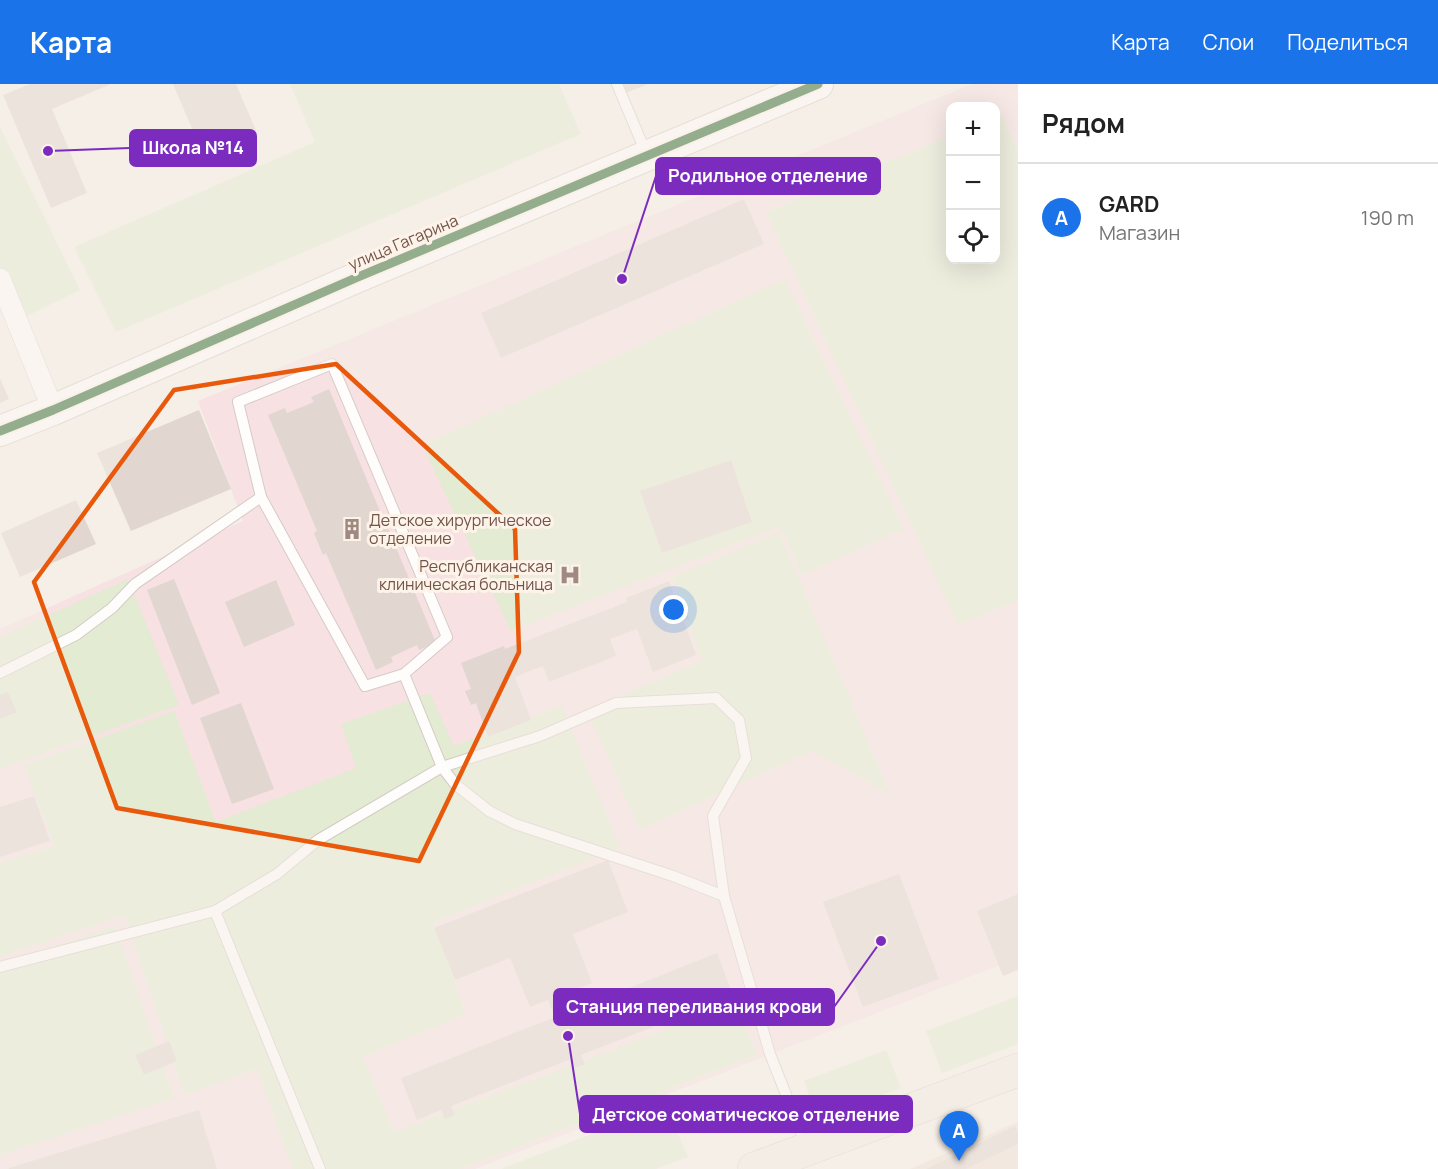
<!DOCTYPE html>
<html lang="ru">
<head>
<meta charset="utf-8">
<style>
  :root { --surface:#fff; --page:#f2f2f2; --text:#222; --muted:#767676; --line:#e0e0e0; --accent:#1a73e8 }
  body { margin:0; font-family:Manrope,sans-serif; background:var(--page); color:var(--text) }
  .controls { position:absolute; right:18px; top:18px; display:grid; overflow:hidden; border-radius:12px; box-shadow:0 6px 24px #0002 }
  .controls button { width:54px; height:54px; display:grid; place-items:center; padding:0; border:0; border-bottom:2px solid var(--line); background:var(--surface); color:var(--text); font:30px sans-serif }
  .you { position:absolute; left:674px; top:526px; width:21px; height:21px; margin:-15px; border:4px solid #fff; border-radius:50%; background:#1a73e8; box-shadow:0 0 0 9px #1a73e833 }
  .badge { display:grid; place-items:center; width:39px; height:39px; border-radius:50%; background:var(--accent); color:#fff; font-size:20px; font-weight:700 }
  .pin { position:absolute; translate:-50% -50px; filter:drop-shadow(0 2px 3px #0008) }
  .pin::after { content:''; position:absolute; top:32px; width:21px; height:18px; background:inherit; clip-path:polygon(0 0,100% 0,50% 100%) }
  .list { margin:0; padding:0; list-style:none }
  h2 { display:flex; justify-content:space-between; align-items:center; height:78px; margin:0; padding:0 24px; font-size:26px }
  h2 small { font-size:20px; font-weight:400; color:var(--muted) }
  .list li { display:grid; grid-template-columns:39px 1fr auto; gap:18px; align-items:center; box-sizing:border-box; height:108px; padding:0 24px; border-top:2px solid var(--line) }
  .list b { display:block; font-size:22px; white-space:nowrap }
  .list p { margin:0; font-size:20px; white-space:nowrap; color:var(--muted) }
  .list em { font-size:20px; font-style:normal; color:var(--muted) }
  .icon { flex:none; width:33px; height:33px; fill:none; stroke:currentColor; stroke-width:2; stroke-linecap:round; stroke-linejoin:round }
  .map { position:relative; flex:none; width:1018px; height:1085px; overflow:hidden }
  header { display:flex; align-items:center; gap:36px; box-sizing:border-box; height:84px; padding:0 30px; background:var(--accent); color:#fff }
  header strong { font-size:28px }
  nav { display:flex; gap:33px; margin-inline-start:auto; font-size:21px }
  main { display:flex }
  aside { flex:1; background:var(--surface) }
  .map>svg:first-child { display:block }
</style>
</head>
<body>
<header>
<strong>Карта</strong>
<nav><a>Карта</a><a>Слои</a><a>Поделиться</a></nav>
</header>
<main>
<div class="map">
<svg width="1018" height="1085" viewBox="0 0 1018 1085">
  <rect width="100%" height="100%" fill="#f5efe8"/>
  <!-- residential -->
  <path fill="#eee1d5" d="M1018,1038V1085H910Z"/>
  <!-- medical -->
  <path fill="#f7e1e2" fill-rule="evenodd" d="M972,0H1018V874L475,1085H0V545L243,437L198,317ZM950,22H996V176H950Z"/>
  <!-- green -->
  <g fill="#e3ebd3">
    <path d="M290,0H559L581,50L116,248L74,163L315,58Z"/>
    <path d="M1002,30L1018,68V516L958,541L766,128L950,52V176H996V33Z"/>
    <path d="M0,43L80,206L13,239L0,212Z"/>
    <path d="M785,195L904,445L802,491L780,443L511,547L422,361Z"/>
    <path d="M779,448L890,710L812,667L640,746L587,626L702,577L672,493Z"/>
    <path d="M128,495L179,621L0,685V553Z"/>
    <path d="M430,609L454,662L562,621L620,764L434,838L466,930L363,973L394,1048L736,919L757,971L461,1085H292L257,985L184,1011L125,831L0,873V779L54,762L24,681L174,627L216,738L356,684L341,640Z"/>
    <path d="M115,842L174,1014L0,1071V880Z"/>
    <path d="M1018,912V960L942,989L926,947Z"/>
    <path d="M886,966L901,1004L818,1034L804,997Z"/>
    <path d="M666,1021L688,1073L656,1085H501Z"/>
  </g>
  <!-- building -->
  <g fill="#e1d6d0">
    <path d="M30,0H111L52,25L87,109L51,124L3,11Z"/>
    <path d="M173,0H236L258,51L204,73Z"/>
    <path d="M622,0H648L626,9Z"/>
    <path d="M744,115L764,160L501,274L481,229Z"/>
    <path d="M0,294L9,315L0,319Z"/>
    <path d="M329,305L382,432L386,430L390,441L387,442L436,559L419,566L417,561L391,573L393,578L376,586L326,469L323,471L314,449L317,447L268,331L285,324L287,329L314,318L311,313Z"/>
    <path d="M199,326L231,405L131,447L97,369Z"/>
    <path d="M731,376L752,438L662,469L640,407Z"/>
    <path d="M76,416L96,460L20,493L1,449Z"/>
    <path d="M174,495L220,609L192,621L147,506Z"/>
    <path d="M276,496L295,541L244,563L225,518Z"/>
    <path d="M669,497L678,523L683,521L689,535L684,537L696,571L653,588L637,545L610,555L616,572L549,598L543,582L515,593L531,636L488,653L476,619L471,621L465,607L471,605L461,579L504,562L505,565L627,518L626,514Z"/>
    <path d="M8,608L17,628L0,635V611Z"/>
    <path d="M241,619L274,705L232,720L200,634Z"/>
    <path d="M34,712L50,757L0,773V723Z"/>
    <path d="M608,776L628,828L573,850L592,899L574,906L581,923L717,869L733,911L711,920L716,929L706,932L702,924L581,971L585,980L575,984L571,975L451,1022L455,1031L445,1035L441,1026L417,1036L401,994L555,933L548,916L530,923L510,874L455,896L434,844Z"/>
    <path d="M899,790L939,895L863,923L823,818Z"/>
    <path d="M1018,810V886L1003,892L977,827Z"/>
    <path d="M169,957L177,977L144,991L135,971Z"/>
    <path d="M199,1026L217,1085H9V1084Z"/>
    <path d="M1015,1042L1018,1048V1060L966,1085H926Z"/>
  </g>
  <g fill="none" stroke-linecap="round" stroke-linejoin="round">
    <defs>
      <g id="lane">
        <path d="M617,0L646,69"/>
        <path d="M0,589L76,551L112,524L135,500L261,413"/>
        <path d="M404,590L447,553L332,280L238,318L261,413L365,602L404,590L442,683L455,700L489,727L515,740L673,792L724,812L770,970L806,1061"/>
        <path d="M215,827L320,1085"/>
        <path d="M0,883L215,827L277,790L318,756L442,683L540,652L616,619L716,614L739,636L746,674L713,732L724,812"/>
      </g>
      <path id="street" d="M0,195L53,326"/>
      <path id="secondary" d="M0,347L53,326L358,193L818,0"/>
      <path id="primary" d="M754,1085L1018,986"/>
    </defs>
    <!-- lane casing -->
    <use href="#lane" stroke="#d4cbc6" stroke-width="12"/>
    <!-- street casing -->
    <use href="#street" stroke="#d4cbc6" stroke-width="22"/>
    <!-- secondary casing -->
    <use href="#secondary" stroke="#d4cac4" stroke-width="32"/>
    <!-- primary casing -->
    <use href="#primary" stroke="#d4cac5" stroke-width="34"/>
    <!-- lane -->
    <use href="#lane" stroke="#fefdfc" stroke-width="10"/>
    <!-- street -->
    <use href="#street" stroke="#fefdfc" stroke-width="21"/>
    <!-- secondary -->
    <use href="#secondary" stroke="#fefdfc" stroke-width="30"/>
    <!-- primary -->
    <use href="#primary" stroke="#f1ebe5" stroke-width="33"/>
    <defs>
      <path id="cycleway" d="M0,347L53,326L358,193L818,0"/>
    </defs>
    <!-- cycleway casing -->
    <use href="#cycleway" stroke="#fef3e8" stroke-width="13"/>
    <!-- cycleway -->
    <use href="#cycleway" stroke="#1b5e20" stroke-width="9"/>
  </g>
  <!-- marked area -->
  <path d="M0 0H1018V1085H0ZM336,280L515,445L519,568L419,777L117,724L34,498L174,306Z" fill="#f5efe8" fill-opacity=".55" fill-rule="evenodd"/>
  <path fill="none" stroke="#e8590c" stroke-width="4.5" stroke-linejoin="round" d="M336,280L515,445L519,568L419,777L117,724L34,498L174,306Z"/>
  <!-- icons -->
  <defs>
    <symbol id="building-bare" viewBox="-9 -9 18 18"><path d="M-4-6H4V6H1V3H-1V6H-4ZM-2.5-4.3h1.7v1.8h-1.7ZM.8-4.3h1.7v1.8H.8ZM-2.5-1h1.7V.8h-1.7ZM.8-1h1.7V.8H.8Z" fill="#9f8a81" stroke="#fef3e8" stroke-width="2.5" paint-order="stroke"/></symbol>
    <symbol id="hospital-bare" viewBox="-9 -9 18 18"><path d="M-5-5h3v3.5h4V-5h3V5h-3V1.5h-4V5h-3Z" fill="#9f8a81" stroke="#fef3e8" stroke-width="2.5" paint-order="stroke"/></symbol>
  </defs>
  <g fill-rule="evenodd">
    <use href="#building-bare" x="337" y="430" width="30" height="30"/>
    <use href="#hospital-bare" x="555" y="476" width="30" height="30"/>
  </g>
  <g text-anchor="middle" stroke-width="6" stroke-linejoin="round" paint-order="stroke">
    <!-- street labels -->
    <g font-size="16" fill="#71544a" stroke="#fef3e8">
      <text transform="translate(403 158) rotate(-23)" y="6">улица Гагарина</text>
    </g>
    <!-- poi labels -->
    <g font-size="16" fill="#71544a" stroke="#fef3e8" text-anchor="start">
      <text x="369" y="442">Детское хирургическое<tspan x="369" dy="18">отделение</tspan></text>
      <text x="553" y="488" text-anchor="end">Республиканская<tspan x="553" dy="18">клиническая больница</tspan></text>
    </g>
  </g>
  <!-- callouts -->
  <path fill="none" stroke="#7b2cbf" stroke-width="2" d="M48 67L130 64M622 195L656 92M881 857L834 923M568 952L580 1030"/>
  <g fill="#7b2cbf" stroke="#fef3e8" stroke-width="2">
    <circle cx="48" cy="67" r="6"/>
    <circle cx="622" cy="195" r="6"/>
    <circle cx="881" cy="857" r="6"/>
    <circle cx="568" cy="952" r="6"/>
  </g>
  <g fill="#7b2cbf" stroke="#7b2cbf" stroke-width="2">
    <rect x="130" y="46" width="126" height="36" rx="6"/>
    <rect x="656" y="74" width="224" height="36" rx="6"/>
    <rect x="554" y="905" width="280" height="36" rx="6"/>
    <rect x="580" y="1012" width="332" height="36" rx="6"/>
  </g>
  <g font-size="18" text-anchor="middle" font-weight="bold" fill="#fff">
    <text x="193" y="70">Школа №14</text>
    <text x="768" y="98">Родильное отделение</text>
    <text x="694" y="929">Станция переливания крови</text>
    <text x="746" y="1037">Детское соматическое отделение</text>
  </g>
</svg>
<div class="controls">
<button>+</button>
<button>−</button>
<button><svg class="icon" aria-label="locate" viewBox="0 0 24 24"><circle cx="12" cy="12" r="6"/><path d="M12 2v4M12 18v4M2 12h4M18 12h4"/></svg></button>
</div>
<div class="you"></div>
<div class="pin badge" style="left:959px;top:1077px">A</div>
</div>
<aside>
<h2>Рядом<small></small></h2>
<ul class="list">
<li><span class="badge">A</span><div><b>GARD</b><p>Магазин</p></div><em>190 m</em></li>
</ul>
</aside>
</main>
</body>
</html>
